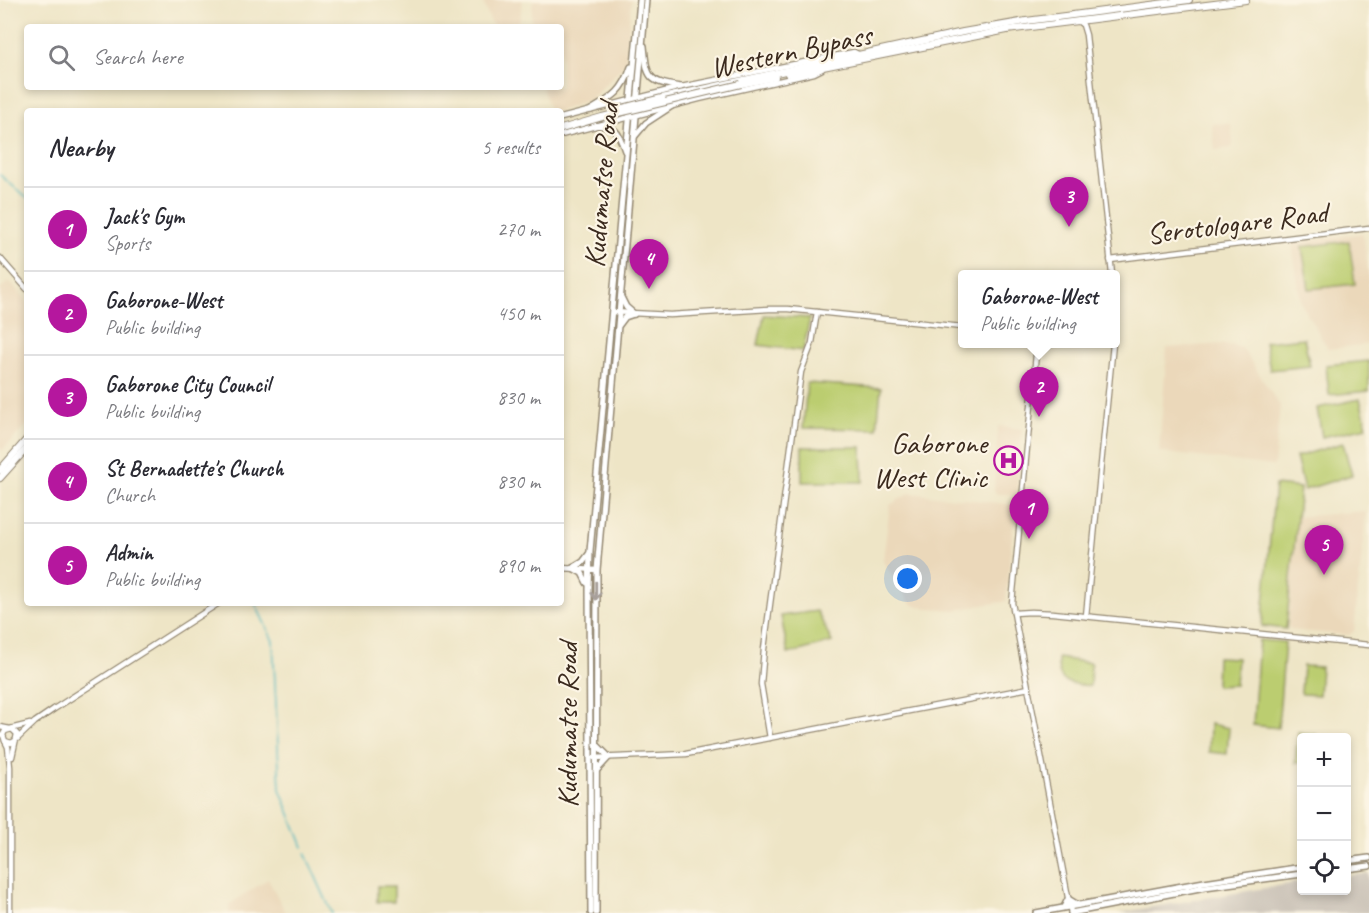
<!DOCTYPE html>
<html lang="en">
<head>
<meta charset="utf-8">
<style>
  :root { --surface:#fff; --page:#f7f7f7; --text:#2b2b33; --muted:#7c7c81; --line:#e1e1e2; --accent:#b5179e }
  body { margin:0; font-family:Caveat,sans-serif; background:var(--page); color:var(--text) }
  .controls { position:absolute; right:18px; bottom:18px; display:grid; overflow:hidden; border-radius:6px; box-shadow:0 3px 9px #0003 }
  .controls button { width:54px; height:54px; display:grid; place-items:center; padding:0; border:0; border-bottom:2px solid var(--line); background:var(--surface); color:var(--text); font:30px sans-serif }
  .you { position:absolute; left:908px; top:579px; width:21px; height:21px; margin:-15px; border:4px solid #fff; border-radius:50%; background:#1a73e8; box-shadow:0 0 0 9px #1a73e833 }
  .badge { display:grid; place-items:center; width:39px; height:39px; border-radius:50%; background:var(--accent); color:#fff; font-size:20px; font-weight:700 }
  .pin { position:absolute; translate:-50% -50px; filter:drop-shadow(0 2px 3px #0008) }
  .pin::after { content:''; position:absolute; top:32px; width:21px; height:18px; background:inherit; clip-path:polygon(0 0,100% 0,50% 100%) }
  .popup { position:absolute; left:958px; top:270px; width:162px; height:78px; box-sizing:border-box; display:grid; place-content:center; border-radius:6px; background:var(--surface); filter:drop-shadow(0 2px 4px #0005); font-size:20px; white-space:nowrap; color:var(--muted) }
  .popup b { font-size:22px; color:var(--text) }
  .popup::after { content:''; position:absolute; left:50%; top:100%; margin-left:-12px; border:12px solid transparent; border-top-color:var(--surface) }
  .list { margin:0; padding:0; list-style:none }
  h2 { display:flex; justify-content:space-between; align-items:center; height:78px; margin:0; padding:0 24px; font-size:26px }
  h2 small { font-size:20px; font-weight:400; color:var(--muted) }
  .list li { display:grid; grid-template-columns:39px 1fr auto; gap:18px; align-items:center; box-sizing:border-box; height:84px; padding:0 24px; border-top:2px solid var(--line) }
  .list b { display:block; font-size:22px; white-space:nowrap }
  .list p { margin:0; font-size:20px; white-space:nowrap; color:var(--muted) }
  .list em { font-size:20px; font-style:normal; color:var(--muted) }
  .icon { flex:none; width:33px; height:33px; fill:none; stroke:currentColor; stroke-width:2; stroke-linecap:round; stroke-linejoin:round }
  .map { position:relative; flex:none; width:1369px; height:913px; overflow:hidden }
  .search { position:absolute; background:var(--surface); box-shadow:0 3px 9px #0003; left:24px; top:24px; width:540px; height:66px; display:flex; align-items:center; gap:15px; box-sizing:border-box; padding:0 21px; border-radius:6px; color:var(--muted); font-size:22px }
  .panel { position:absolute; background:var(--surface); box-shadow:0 3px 9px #0003; left:24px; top:108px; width:540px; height:498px; border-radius:6px }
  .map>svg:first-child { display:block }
</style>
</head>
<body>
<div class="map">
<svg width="1369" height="913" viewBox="0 0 1369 913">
  <rect width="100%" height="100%" fill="#fcf5e5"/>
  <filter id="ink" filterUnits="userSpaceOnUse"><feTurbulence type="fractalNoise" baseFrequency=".0167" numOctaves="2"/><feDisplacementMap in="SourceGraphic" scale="12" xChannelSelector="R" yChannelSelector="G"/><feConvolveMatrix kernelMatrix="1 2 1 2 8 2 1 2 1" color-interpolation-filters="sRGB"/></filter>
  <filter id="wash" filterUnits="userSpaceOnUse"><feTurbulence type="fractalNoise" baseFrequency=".008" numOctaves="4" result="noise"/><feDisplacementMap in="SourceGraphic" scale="24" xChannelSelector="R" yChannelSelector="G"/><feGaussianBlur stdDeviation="1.35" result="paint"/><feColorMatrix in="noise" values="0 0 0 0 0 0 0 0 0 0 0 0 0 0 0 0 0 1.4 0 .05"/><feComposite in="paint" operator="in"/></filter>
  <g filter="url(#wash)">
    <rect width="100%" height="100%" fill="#eee5c6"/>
    <!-- built -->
    <g fill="#ebd8ba">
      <path d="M482,0H522L520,19L514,27H493Z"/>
      <path d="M533,0H631L626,63L591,99L560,111H550L542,87H561V27H531Z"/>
      <path d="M1228,123L1231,125L1233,144L1231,148L1215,150L1212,124Z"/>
      <path d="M1363,233L1369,276V344L1328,349L1301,303L1292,243Z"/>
      <path d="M9,281L27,302V425L0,452V289Z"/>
      <path d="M1224,344L1242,348L1280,406L1274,466L1159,452L1167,348Z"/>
      <path d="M998,426L1022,429L1017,494H997L994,490Z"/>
      <path d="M910,493L1015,505L1006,601L955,610L918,607L910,603L883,561L890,505Z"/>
      <path d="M1366,511L1354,631L1349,635L1291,630V628H1288L1298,517Z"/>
      <path d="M268,879L286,913H229V905Z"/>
    </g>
    <!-- industrial -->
    <path fill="#cbc3b8" d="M1369,873V913H1118L1301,882L1302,890H1346L1347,876Z"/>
    <!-- green -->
    <g fill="#bbcd70" stroke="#7b7c47" stroke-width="1.5">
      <path d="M1349,241L1355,284L1309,289L1302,247Z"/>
      <path d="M764,315L810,318L803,351L758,345Z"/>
      <path d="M1304,338L1310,366L1270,370L1265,342Z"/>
      <path d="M1369,361V391L1329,395L1326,365Z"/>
      <path d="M807,383L881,388L877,429L803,428Z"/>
      <path d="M1360,399L1367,427L1322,437L1317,408Z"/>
      <path d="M1343,443L1352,475L1304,490L1296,457Z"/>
      <path d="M802,447H862L863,482H802Z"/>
      <path d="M1275,485L1300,488L1286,629L1262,626Z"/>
      <path d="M817,611L832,642L788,654L781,616Z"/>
      <path d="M1259,640L1285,642L1278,728L1253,725Z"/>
      <path d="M1217,657L1237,658L1235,685L1216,686Z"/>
      <path d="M1058,658L1091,663L1090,686C1068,683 1057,686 1058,658Z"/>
      <path d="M1303,666L1321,667L1319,695L1302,694L1301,692Z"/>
      <path d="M1210,724L1229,728L1227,754L1209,752Z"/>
      <path d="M1298,732L1316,734L1315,737L1302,738L1301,763H1295Z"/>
      <rect x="377" y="886" width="17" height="16"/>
    </g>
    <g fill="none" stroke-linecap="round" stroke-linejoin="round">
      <!-- stream -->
      <g stroke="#46b5be" stroke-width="1.5">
        <path d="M0,175L27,198"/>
        <path d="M255,603L273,641L280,789L303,847"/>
        <path d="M305,853L332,913"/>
      </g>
    </g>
  </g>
  <g filter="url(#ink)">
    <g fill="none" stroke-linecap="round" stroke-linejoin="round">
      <defs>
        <g id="secondary">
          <path d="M1078,21L1083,25L1086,35L1112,274"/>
          <path d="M561,118L681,87L854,52L858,54"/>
          <path d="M561,135L699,99L814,73L822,69"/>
          <path d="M0,258L27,289"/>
          <path d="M1110,260L1369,228"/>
          <path d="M612,312L670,315L769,309H788L962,327"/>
          <path d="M1037,344L1012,603L1071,913"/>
          <path d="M561,568L597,570"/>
          <path d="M1014,613L1031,612L1053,613L1369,645"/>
          <path d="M1086,616L1113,344"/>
          <path d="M0,727L10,729L30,724"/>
          <path d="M770,738L761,684L764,649L801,372L812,343L817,312"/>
          <path d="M17,739L35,722L54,709L219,603"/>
          <path d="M5,741L8,747L10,767V913"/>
          <path d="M12,757L17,734L12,729L5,731L3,735L5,741L11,743L15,741"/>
          <path d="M594,758L686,754L1029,688"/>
        </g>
        <g id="primary">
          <path d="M644,46C647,78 648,82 681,87"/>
          <path d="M591,110C613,97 623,92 631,67"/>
          <path d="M594,125C616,127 618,130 625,151"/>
          <path d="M635,136L646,123L675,104"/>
          <path d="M621,297L626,307L634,314"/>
          <path d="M619,325L625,317L634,314"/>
          <path d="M573,568L582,573L587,583"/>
          <path d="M573,568L583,562L589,554"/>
          <path d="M596,744L609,757L596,771"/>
          <path d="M1346,861L1369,858"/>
          <path d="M1346,869L1369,866"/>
          <path d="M1064,907L1068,899L1078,905"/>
          <path d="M591,913L589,589L590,551L640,0"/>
          <path d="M596,913L597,570L646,0"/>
          <path d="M1036,913L1204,882L1302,867"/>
          <path d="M1071,913L1205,887L1302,874"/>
        </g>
        <g id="highway">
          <path d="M788,74L1007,30L1246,0"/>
          <path d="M741,84L775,77"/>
          <path d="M662,98L963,32L1026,21L1189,0"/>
          <path d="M0,470L27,439"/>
          <path d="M0,478L27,448"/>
        </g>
      </defs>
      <!-- secondary casing -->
      <use href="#secondary" stroke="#948872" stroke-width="7"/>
      <!-- primary casing -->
      <use href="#primary" stroke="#948872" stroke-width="8"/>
      <!-- highway casing -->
      <use href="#highway" stroke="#948872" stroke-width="8"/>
      <!-- secondary -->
      <use href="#secondary" stroke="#fff" stroke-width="4.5"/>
      <!-- primary -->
      <use href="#primary" stroke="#fff" stroke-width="5"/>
      <!-- highway -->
      <use href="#highway" stroke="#fff" stroke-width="6"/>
      <defs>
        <g id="highway-bridge">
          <path d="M611,111L662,98"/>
          <path d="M561,129L602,117L741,84"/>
        </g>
      </defs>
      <!-- highway-bridge casing -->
      <use href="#highway-bridge" stroke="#948872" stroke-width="8" stroke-linecap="butt"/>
      <!-- highway-bridge -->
      <use href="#highway-bridge" stroke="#fff" stroke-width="6"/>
    </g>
    <!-- one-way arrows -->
    <defs><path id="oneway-shaft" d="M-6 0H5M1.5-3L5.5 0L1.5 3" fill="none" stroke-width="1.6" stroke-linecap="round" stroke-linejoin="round" transform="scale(1.5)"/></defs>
    <use stroke="#a79f9a" href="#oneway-shaft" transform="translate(596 591) rotate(90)"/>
  </g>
  <!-- icons -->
  <defs>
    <symbol id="hospital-ring" viewBox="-11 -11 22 22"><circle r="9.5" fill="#fcf5e5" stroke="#b5179e" stroke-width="1.5"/><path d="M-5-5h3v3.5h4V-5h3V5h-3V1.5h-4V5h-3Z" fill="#b5179e"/></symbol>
  </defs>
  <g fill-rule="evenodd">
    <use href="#hospital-ring" x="992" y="444" width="33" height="33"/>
  </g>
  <g text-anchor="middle" stroke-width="4.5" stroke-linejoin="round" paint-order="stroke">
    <!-- street labels -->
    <g font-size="30" fill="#3b2a1e" stroke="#fcf5e5">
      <text transform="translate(791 51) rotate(-12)" y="10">Western Bypass</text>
      <text transform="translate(601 185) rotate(-85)" y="10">Kudumatse Road</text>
      <text transform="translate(1237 223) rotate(-7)" y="10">Serotologare Road</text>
      <text transform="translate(567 725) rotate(-90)" y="10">Kudumatse Road</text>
    </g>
    <!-- poi labels -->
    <g font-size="30" fill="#3b2a1e" stroke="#fcf5e5" text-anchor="end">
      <text x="987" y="453">Gaborone<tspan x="987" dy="34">West Clinic</tspan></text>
    </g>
  </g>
</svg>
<div class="controls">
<button>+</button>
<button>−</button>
<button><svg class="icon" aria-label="locate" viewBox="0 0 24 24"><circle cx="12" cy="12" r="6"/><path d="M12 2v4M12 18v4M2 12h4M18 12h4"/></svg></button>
</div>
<div class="you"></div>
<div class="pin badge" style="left:1029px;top:539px">1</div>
<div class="pin badge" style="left:1039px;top:417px">2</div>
<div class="popup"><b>Gaborone-West</b>Public building</div>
<div class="pin badge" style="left:1069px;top:227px">3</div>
<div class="pin badge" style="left:649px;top:289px">4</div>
<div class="pin badge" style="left:1324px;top:575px">5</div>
<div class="search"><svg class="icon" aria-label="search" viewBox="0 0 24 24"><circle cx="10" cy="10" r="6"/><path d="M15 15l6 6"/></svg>Search here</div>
<section class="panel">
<h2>Nearby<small>5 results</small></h2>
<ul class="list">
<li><span class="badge">1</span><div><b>Jack's Gym</b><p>Sports</p></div><em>270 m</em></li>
<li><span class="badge">2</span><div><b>Gaborone-West</b><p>Public building</p></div><em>450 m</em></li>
<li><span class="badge">3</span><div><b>Gaborone City Council</b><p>Public building</p></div><em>830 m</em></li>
<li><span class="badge">4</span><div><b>St Bernadette's Church</b><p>Church</p></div><em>830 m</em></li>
<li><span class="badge">5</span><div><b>Admin</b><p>Public building</p></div><em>890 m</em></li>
</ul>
</section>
</div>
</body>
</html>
